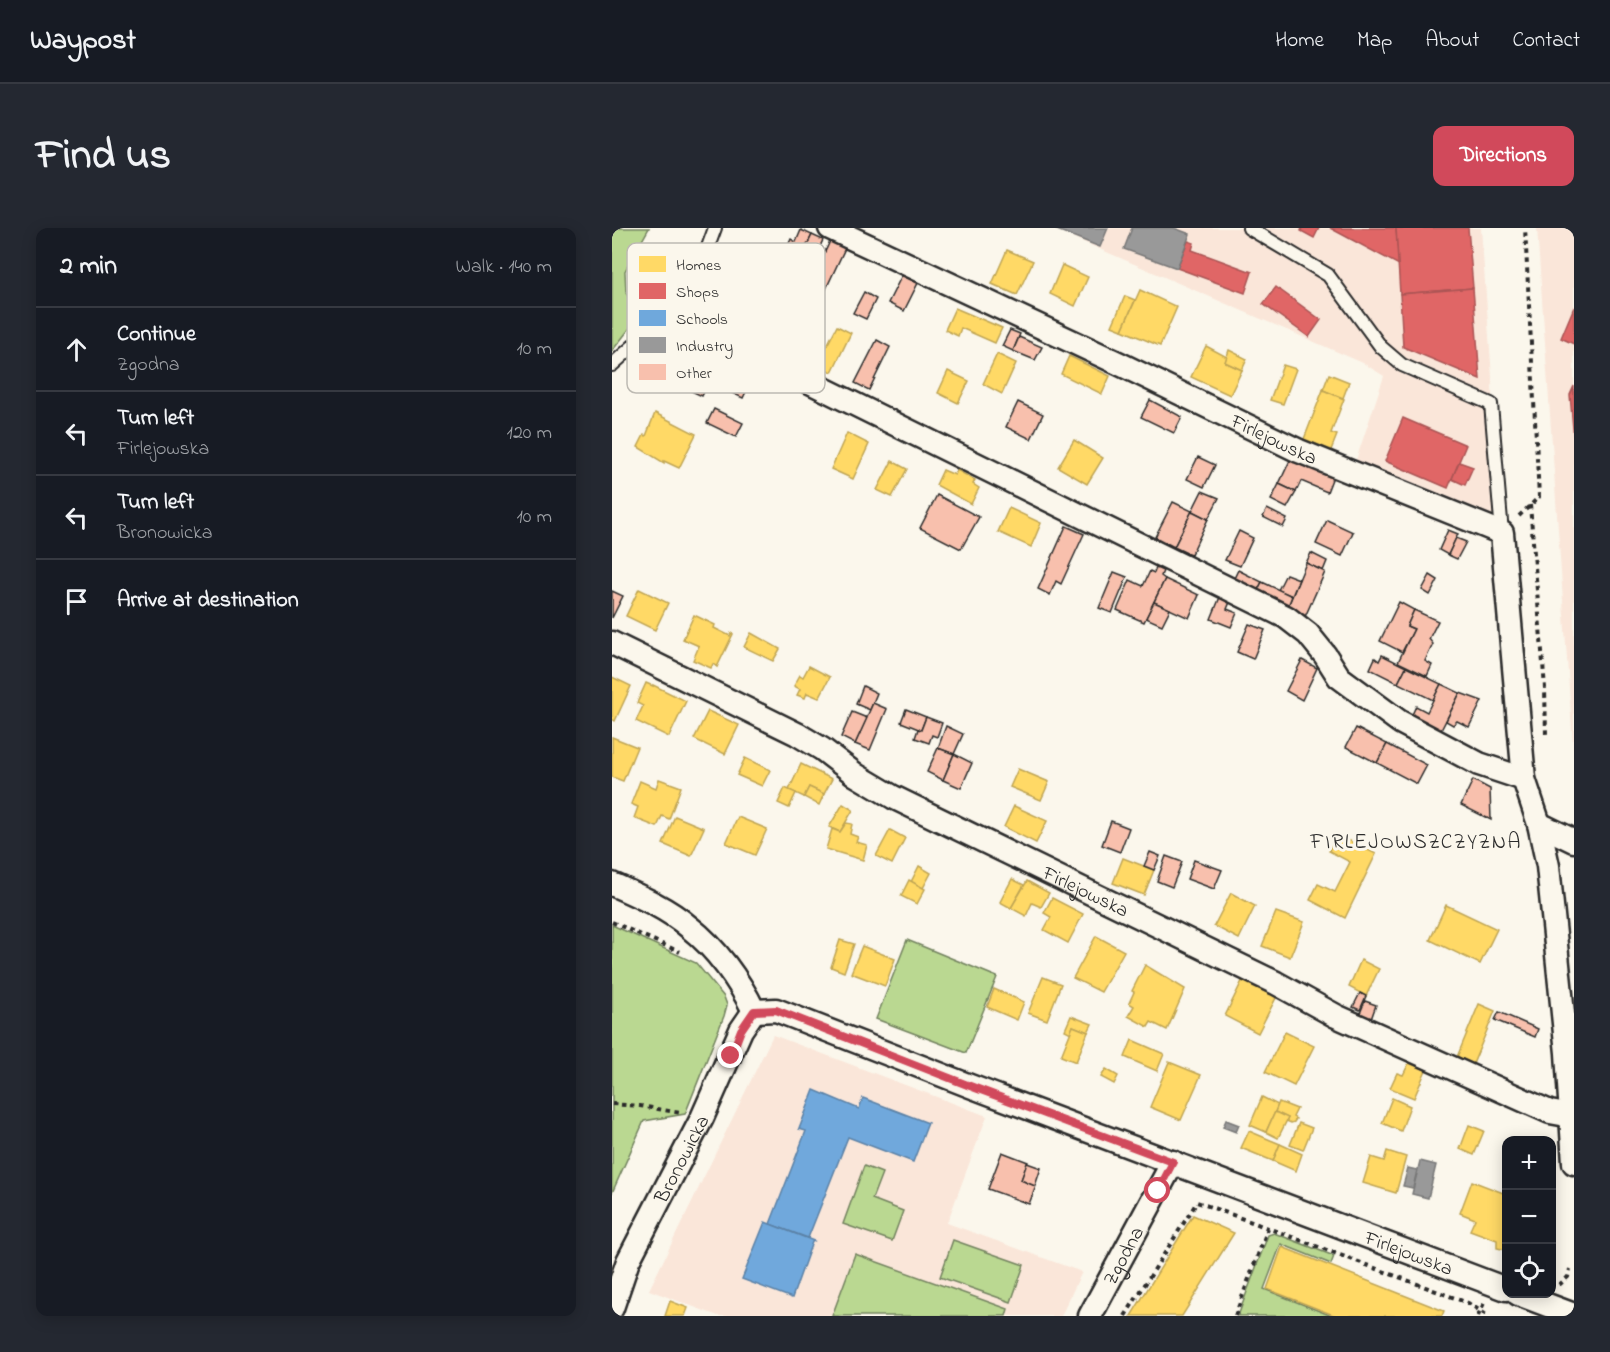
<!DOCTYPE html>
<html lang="en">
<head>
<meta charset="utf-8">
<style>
  :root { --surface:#171b24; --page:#242831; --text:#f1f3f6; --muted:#9ea1a6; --line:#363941; --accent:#d1495b }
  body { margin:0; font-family:"Indie Flower",sans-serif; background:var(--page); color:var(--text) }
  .controls { position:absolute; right:18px; bottom:18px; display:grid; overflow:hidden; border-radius:12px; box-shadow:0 3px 15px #0003 }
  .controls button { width:54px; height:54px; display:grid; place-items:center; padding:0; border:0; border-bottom:2px solid var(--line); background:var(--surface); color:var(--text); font:30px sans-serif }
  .stop { position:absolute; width:18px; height:18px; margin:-14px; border:4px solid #d1495b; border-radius:50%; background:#fff }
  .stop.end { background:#d1495b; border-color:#fff; box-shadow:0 2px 6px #0008 }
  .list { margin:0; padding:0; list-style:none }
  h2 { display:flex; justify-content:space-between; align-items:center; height:78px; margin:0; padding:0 24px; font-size:26px }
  h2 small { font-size:20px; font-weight:400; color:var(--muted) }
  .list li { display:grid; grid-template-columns:39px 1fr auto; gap:18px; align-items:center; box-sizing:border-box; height:84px; padding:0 24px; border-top:2px solid var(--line) }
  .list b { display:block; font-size:22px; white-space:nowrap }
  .list p { margin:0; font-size:20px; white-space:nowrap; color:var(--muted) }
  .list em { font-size:20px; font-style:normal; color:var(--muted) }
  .icon { flex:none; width:33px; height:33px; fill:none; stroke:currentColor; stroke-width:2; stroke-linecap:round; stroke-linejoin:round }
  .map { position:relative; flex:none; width:962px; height:1088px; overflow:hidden; border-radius:12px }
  header { display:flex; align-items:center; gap:36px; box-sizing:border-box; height:84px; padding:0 30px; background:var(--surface); border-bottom:2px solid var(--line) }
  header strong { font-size:28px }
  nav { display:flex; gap:33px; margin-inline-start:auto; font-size:21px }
  .intro { display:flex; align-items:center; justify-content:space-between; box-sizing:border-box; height:144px; padding:0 36px }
  h1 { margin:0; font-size:42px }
  .button { padding:15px 27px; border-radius:12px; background:var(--accent); color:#fff; font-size:21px; font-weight:700 }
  main { display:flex; gap:36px; padding:0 36px }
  aside { flex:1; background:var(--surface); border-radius:12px; box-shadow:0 3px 15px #0003 }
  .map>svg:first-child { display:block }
</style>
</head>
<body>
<header>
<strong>Waypost</strong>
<nav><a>Home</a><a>Map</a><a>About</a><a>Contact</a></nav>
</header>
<div class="intro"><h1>Find us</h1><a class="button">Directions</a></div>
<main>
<aside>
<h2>2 min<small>Walk · 140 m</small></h2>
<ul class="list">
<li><svg class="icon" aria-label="ahead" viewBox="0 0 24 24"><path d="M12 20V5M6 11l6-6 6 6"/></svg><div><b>Continue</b><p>Zgodna</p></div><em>10 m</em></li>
<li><svg class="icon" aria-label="left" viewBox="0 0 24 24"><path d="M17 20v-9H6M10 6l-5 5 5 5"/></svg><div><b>Turn left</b><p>Firlejowska</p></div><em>120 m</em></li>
<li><svg class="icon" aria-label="left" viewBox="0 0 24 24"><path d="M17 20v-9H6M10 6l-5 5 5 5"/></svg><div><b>Turn left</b><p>Bronowicka</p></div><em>10 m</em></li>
<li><svg class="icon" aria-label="arrive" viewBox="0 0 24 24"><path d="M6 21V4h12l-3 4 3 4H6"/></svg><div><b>Arrive at destination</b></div></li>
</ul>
</aside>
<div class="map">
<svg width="962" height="1088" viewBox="0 0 962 1088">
  <rect width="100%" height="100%" fill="#fbf7ec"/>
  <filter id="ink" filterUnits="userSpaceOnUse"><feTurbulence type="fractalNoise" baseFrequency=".0167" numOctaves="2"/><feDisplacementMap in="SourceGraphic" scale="12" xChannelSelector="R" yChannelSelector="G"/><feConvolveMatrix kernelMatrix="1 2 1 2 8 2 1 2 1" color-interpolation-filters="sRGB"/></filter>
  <g filter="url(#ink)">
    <!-- built -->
    <g fill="#fae6d9">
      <path d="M439,0H869L880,149L881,294L744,232L772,148L751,135Z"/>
      <path d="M925,0H962V531Z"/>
      <path d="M161,807L375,888L335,995L470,1044L449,1088H106L37,1062Z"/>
    </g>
    <!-- green -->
    <g fill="#bad891" stroke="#72825e" stroke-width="1.5">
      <path d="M0,0H37L13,43L14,65L29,86L0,123Z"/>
      <path d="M0,697L84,735L112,769L115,777L112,788L73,886L32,893L0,965Z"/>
      <path d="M295,712L385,749L354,825L264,791Z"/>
      <path d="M252,938L270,945L260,971L291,983L280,1013L231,996Z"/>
      <path d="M662,1005L722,1028L719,1036L669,1016L652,1061L720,1088H626L656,1007Z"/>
      <path d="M341,1012L412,1037L399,1074L328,1049Z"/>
      <path d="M243,1026L396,1081L394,1088H220Z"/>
    </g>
    <!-- homes -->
    <g fill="#ffd966" stroke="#bfa554" stroke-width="1.5">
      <path d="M395,22L421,33L405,67L380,56Z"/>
      <path d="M450,37L476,49L463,78L438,66Z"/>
      <path d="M528,62L565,79L548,118L510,102Z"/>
      <path d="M513,68L523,72L510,102L500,98Z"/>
      <path d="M343,80L390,100L383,115L349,100L346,108L333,102Z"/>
      <path d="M225,98L239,105L220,144L205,137Z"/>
      <path d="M594,118L615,129L613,134L630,142L618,167L579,149Z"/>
      <path d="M617,122L635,131L630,142L613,134Z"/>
      <path d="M385,126L404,135L390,166L371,156Z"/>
      <path d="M457,128L498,148L490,166L449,146Z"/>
      <path d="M671,137L684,141L671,176L658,172Z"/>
      <path d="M336,143L357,153L346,175L326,165Z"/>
      <path d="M717,146L737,154L731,170L711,162Z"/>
      <path d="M711,162L732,171L719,205L725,207L719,222L692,211Z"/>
      <path d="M43,185L84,206L67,240L52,233V235L26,219L32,207L34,208Z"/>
      <path d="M235,205L257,216L241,251L219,241Z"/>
      <path d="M462,212L491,230L475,256L446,239Z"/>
      <path d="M280,233L295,241L280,269L265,262Z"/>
      <path d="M331,242L343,247L345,242L363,252L361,256L367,260L359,276L324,257Z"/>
      <path d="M397,280L429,295L419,319L386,304Z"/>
      <path d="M27,361L56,375L43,402L14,388Z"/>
      <path d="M82,387L103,397L102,400L118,408L119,405L121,406L105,439L101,436L99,440L81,432L87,418L71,411Z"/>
      <path d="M139,405L168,421L161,433L132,419Z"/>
      <path d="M197,438L218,449L207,470L195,465L193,470L185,467L188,461L182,458L188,447L191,449Z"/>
      <path d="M0,449L19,458L3,493L0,491Z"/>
      <path d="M34,455L41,458V457L74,473L57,509L24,493L31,478L25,475Z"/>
      <path d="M96,483L127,497L113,526L82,511Z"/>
      <path d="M0,509L25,519L11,553L0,549Z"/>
      <path d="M133,530L158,542L150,558L125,547Z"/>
      <path d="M189,536L220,551L212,566L197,559L192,569L177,562Z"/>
      <path d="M406,541L437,554L429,572L398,559Z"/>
      <path d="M47,551L69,559L57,591L50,588L45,599L22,590L26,579L19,576L28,553L44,560Z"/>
      <path d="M197,559L212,566L207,577L192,569Z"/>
      <path d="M173,560L184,565L177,580L166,575Z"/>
      <path d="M231,576L241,582L228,604L217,599Z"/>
      <path d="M402,578L435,593L424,615L392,599Z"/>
      <path d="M63,588L92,600L79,628L51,616Z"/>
      <path d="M126,589L155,601L143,627L114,615Z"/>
      <path d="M234,595L240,596L238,606L246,609L244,614L255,617L251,632L214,621L220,601L228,604Z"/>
      <path d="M278,602L293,610L280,636L264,628Z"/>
      <path d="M724,606L764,626L733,690L698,672L706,656L723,664L738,634L717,623Z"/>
      <path d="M511,630L542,642L532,667L501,655Z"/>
      <path d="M307,638L319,645L311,660L299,654Z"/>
      <path d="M400,651L412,657L399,680L388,674Z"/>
      <path d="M297,652L313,661L305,676L289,668Z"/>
      <path d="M415,653L437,665L429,679L420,675L414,688L399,680Z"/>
      <path d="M619,665L643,678L627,711L602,698Z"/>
      <path d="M440,670L471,686L456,715L432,702L439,689L432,685Z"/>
      <path d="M834,677L885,701L868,736L818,712Z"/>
      <path d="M664,684L692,694L678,729L650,718Z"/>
      <path d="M484,708L512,723L489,764L461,750Z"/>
      <path d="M228,712L242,716L232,744L219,739Z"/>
      <path d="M250,718L283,731L273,758L239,745Z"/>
      <path d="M749,732L767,741L754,768L737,759Z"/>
      <path d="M533,737L573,761L555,802L539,794L536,799L516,788L522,778L517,775L522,764L520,763Z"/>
      <path d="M633,747L667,764L646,805L613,788Z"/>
      <path d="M431,749L449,756L435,792L416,785Z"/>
      <path d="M382,761L412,774L405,792L375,779Z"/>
      <path d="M867,776L883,783L861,836L845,829Z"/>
      <path d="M459,788L480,796L476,804L461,798L459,805L453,802Z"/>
      <path d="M461,798L476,804L464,834L449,828Z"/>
      <path d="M673,804L702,818L682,858L653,844Z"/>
      <path d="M520,812L552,826L545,843L513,829Z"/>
      <path d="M557,834L589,847L569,892L538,879Z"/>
      <path d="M797,835L814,842L802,870L778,860L785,845L791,847Z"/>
      <path d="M494,841L506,848L502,856L489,849Z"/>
      <path d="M650,869L666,877L654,904L638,897Z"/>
      <path d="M780,870L798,878L789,903L770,895Z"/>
      <path d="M667,874L685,881L681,889L684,891L682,894L679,895L674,893L676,890L663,884Z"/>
      <path d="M663,884L676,890L666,910L654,904Z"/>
      <path d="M687,895L700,900L691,922L678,917Z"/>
      <path d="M857,897L872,903L862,927L848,921Z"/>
      <path d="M637,903L668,916L661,933L629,920Z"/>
      <path d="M668,916L690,926L684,943L661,933Z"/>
      <path d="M775,923L794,929L784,965L751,955L759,929L772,933Z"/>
      <path d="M860,953L894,966V1022L885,1020V1012L858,1002L863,991L848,985Z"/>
      <path d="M581,987L622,1005L570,1088H519Z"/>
      <path d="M670,1019L832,1083L830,1088H724L655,1061Z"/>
      <path d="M58,1073L76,1080L73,1088H53Z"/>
    </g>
    <!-- shops -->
    <g fill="#e06666" stroke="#aa5454" stroke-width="1.5">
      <path d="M690,0H707L702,10L689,3Z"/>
      <path d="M718,0H784L787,37Z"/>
      <path d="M784,0H856L861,60L788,66Z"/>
      <path d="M576,13L582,15L580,22L640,44L633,65L565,40Z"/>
      <path d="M664,59L709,92L697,109L651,76Z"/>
      <path d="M861,60L868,151L791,119L788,66Z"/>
      <path d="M962,79V116L949,110Z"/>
      <path d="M962,158V212L958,167Z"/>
      <path d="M791,190L854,217L836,260L773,233Z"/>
      <path d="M847,234L861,239L853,257L840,251Z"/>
    </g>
    <!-- schools -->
    <g fill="#6fa8dc" stroke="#5b82a7" stroke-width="1.5">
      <path d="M202,862L247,881L251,870L316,895L301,934L236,909L196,1010L158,996L194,903L187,901Z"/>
      <path d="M153,994L202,1013L200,1014L180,1070L130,1051Z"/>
    </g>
    <!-- industry -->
    <g fill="#999" stroke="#787878" stroke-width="1.5">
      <path d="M440,0H496L488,19Z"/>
      <path d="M520,0H562L578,6L565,40L512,21Z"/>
      <path d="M614,892L627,897L624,904L611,899Z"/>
      <path d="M808,933L824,937L816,970L800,966Z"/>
      <path d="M796,940L805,942L801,960L791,958Z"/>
    </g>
    <!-- building -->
    <g fill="#f8c0ad" stroke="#2b2b2b" stroke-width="1.5">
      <path d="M189,2L200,7L189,30L174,22L179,11L184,14Z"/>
      <path d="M200,7L211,12L200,35L189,30Z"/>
      <path d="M219,11L234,18L213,63L198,56Z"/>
      <path d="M290,47L306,55L292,83L276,75Z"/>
      <path d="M252,64L264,71L254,91L241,85Z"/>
      <path d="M398,102L408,106L401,123L390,118Z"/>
      <path d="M407,109L430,119L423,132L401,123Z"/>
      <path d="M265,112L278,119L257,162L243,155Z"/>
      <path d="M122,137L142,147L131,170L111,161Z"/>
      <path d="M82,141L99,149L90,168L73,160Z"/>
      <path d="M538,172L570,189L562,205L529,189Z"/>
      <path d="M406,174L431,186L419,211L394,199Z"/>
      <path d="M102,181L131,195L124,209L95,195Z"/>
      <path d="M680,228L722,246L715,264L689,253L684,264L667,256Z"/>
      <path d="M586,229L603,237L592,259L575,251Z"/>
      <path d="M667,256L684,264L675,280L659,272Z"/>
      <path d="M590,263L607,270L596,291L580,283Z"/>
      <path d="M325,267L367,289L349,321L308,300Z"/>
      <path d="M561,274L580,283L562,319L543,309Z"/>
      <path d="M655,281L675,291L671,299L651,289Z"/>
      <path d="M580,283L596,291L579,327L562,319Z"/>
      <path d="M715,292L741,304L730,328L704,316Z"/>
      <path d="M454,298L472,306L449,356L444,353L438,367L426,361Z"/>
      <path d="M836,302L846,306L836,327L827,322Z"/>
      <path d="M627,303L641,310L628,338L613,332Z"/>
      <path d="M844,310L854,314L845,331L836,327Z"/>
      <path d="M699,325L715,333L711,343L694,335Z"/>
      <path d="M694,335L713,344L692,391L674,383Z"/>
      <path d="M544,340L551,343L549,348L553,351L532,394L505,382L518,352L531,358L538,343L542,345Z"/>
      <path d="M626,342L650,354L643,368L619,357Z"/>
      <path d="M502,344L515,349L500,385L487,380Z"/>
      <path d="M674,346L687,351L680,368L666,362Z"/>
      <path d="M818,347L826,352L818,367L810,362Z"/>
      <path d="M553,351L587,367L577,390L542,374Z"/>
      <path d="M650,354L680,368L674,383L643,368Z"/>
      <path d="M0,363L11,368L0,390Z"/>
      <path d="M608,369L618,374L615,381L625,385L619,399L599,391Z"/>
      <path d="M542,374L558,381L550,397L534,390Z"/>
      <path d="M787,374L802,382L795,398L802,401L790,424L768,413Z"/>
      <path d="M802,382L826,393L817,411L821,416L813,433L820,437L815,448L786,434L802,401L795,398Z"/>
      <path d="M637,396L653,402L641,431L625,424Z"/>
      <path d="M770,427L794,439L786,455L758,441L763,430L767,433Z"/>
      <path d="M690,432L705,440L690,472L674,463Z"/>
      <path d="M794,439L829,456L821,472L786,455Z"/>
      <path d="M829,456L848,465L827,506L798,491L804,478L815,484Z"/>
      <path d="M251,458L265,465L258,482L244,476Z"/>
      <path d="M848,465L870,473L857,499L845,493L841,497L834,493Z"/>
      <path d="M261,475L275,481L258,522L243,516Z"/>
      <path d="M294,481L314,489L309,502L289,494Z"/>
      <path d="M240,484L255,490L243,516L229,509Z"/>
      <path d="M314,489L330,495L325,509L320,507L317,515L303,510L306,501L309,502Z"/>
      <path d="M334,498L351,506L342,526L326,520Z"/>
      <path d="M744,500L775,516L765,535L734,519Z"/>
      <path d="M775,516L815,537L805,556L765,535Z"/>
      <path d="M326,520L342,526L331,552L315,544Z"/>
      <path d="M342,526L360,535L349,560L331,552Z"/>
      <path d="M861,552L878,561L879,592L849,577Z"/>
      <path d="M499,593L517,600L508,624L490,617Z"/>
      <path d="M538,624L548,628L542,642L532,638Z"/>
      <path d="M554,628L570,634L560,659L545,653Z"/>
      <path d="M582,632L610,642L602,661L575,651Z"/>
      <path d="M748,765L754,768L748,782L741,779Z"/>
      <path d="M753,773L764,777L758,794L746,790Z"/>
      <path d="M887,784L926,801L923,809L883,792Z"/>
      <path d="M390,924L416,934L409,952L424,958L417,976L376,961Z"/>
      <path d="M415,935L429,940L423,958L409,952Z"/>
    </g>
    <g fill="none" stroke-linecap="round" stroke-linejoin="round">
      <defs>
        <g id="service">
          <path d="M637,0L716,47L769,119L790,137L879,176L890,305"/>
          <path d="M0,137L58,85L85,49L103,0"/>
        </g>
        <g id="minor">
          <path id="s1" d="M218,0L508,136L687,223L890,305L912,551L927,596L936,638L955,825L962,935"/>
          <path d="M58,85L674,389L696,406L713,427L727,449L788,494L867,536L912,551"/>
          <path id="s2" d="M0,415L185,506L210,521L244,547L281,569L664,755L724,788L938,884L960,888"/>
          <path d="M927,596L962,613"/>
          <path d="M0,656C27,668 55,680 77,699C104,720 127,752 142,783"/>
          <path id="s3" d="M142,783L164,782L358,858L894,1061"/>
          <path d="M906,1066L962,1087"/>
          <path id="s4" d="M0,1080L16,1033L90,890L129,802L142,783"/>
          <path id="s5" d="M478,1088L561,934"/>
        </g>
      </defs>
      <!-- service casing -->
      <use href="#service" stroke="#2b2b2b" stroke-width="16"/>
      <!-- minor casing -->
      <use href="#minor" stroke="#2b2b2b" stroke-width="27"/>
      <!-- path -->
      <g stroke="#2b2b2b" stroke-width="4" stroke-dasharray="4.5 4.5" stroke-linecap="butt">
        <path d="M918,277L933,460L934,508"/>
        <path d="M907,288L927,269L913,0"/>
        <path d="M0,694L68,724"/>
        <path d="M0,876L28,878L69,885"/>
        <path d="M947,1057L956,1049L958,1041"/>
        <path d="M513,1088L585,974L656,1000"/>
        <path d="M623,1088L656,1000L856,1075L876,1088"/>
        <path d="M866,1088L872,1075"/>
      </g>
      <!-- service -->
      <use href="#service" stroke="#fbf7ec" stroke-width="12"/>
      <!-- minor -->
      <use href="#minor" stroke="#fbf7ec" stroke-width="22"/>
    </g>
  </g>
  <g fill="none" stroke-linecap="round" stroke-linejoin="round" filter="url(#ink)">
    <!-- route -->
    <path stroke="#d1495b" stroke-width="8" d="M119,828L129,802L142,783L164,782L358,858L561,934L546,963"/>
  </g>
  <g text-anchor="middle" stroke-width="6" stroke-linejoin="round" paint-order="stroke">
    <!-- street labels -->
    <g font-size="20" fill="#2b2b2b" stroke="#fbf7ec">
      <text dy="7" stroke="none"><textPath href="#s1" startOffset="492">Firlejowska</textPath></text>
      <text dy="7" stroke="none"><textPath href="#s2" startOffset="536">Firlejowska</textPath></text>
      <text dy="7" stroke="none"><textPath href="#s4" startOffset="165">Bronowicka</textPath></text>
      <text dy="7" stroke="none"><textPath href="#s3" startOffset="700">Firlejowska</textPath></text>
      <text dy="7" stroke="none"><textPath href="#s5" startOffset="69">Zgodna</textPath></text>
    </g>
    <!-- neighbourhood labels -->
    <g font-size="21" letter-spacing="1.5" fill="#2b2b2b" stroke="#fbf7ec">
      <text x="804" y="620">FIRLEJOWSZCZYZNA</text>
    </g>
  </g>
  <!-- legend -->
  <rect x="15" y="15" width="198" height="150" rx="9" fill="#fbf7ec" stroke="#bdbab2" stroke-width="1.5"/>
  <rect x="27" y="28" width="27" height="16" fill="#ffd966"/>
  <rect x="27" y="55" width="27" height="16" fill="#e06666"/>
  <rect x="27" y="82" width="27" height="16" fill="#6fa8dc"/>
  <rect x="27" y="109" width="27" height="16" fill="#999"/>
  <rect x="27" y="136" width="27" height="16" fill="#f8c0ad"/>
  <g font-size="16" fill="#2b2b2b">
    <text x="64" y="42">Homes</text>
    <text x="64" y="69">Shops</text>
    <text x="64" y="96">Schools</text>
    <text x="64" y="123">Industry</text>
    <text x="64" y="150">Other</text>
  </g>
</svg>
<div class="controls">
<button>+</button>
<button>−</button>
<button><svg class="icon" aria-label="locate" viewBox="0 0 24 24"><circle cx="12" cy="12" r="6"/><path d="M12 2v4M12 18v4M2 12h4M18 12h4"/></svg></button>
</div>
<div class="stop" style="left:546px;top:963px"></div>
<div class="stop end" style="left:119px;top:828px"></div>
</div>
</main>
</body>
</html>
